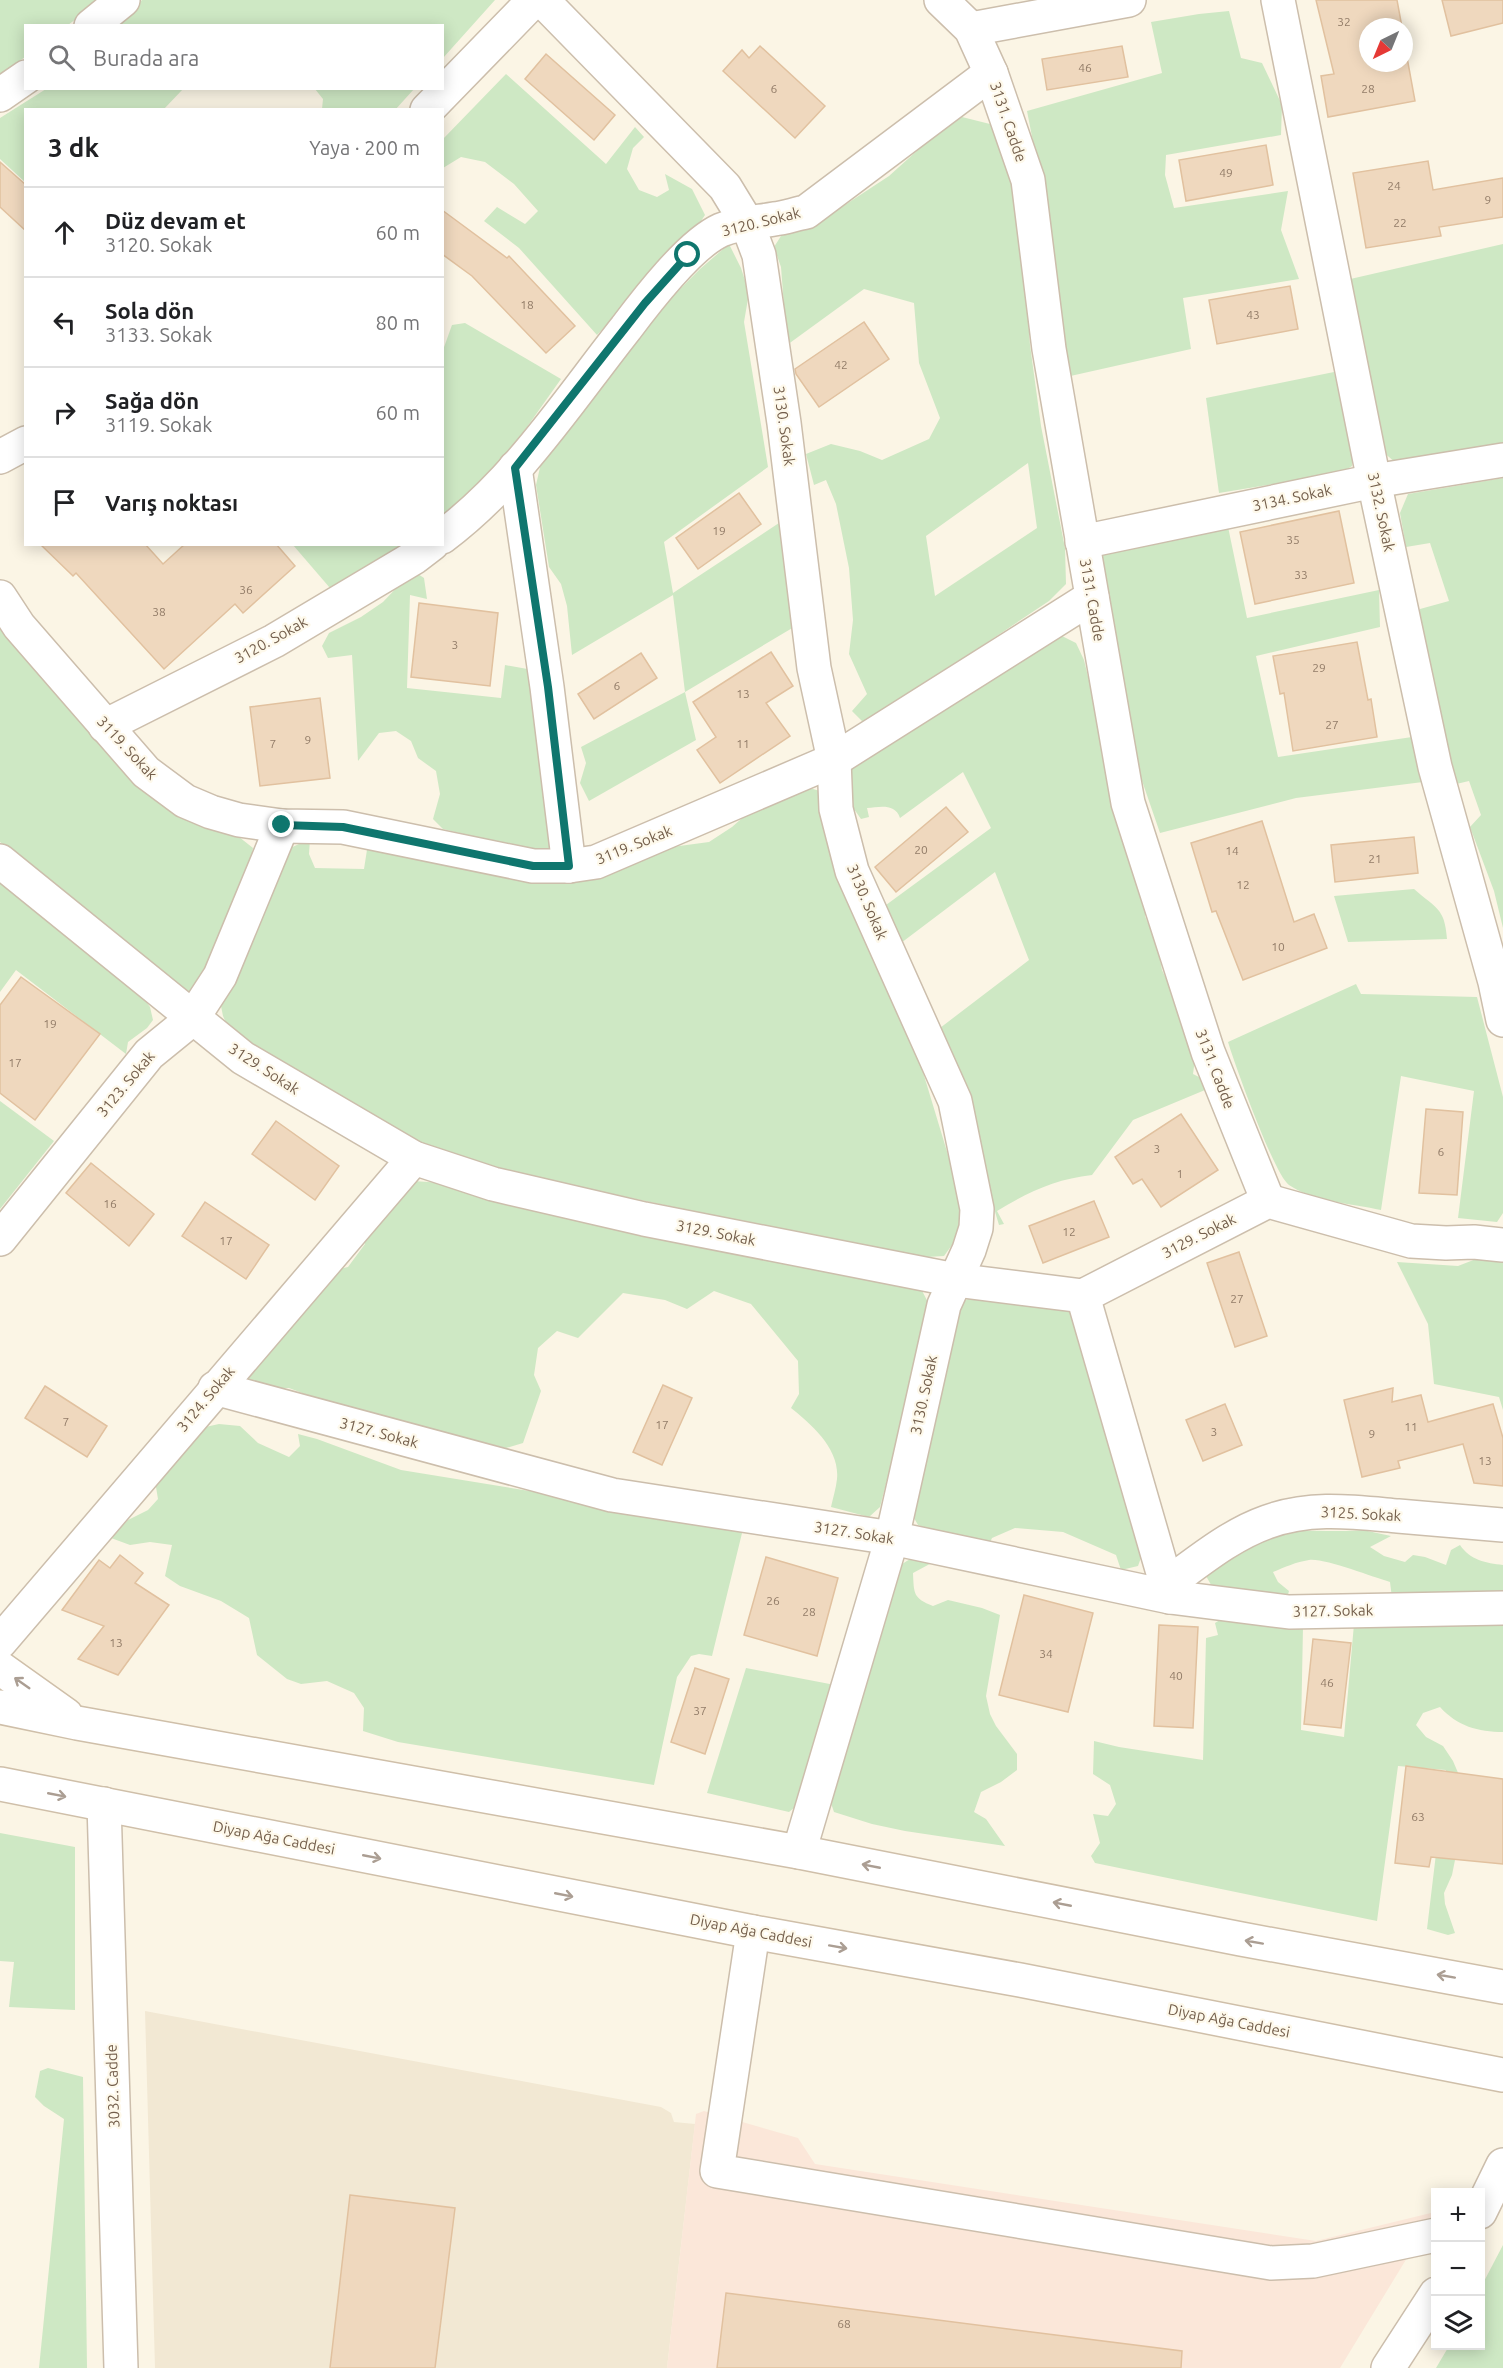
<!DOCTYPE html>
<html lang="tr">
<head>
<meta charset="utf-8">
<style>
  :root { --surface:#fff; --page:#f2f2f2; --text:#202124; --muted:#757577; --line:#e0e0e0 }
  body { margin:0; font-family:Ubuntu,sans-serif; background:var(--page); color:var(--text) }
  .controls { position:absolute; right:18px; bottom:18px; display:grid; overflow:hidden; border-radius:0px; box-shadow:0 3px 15px #0003 }
  .controls button { width:54px; height:54px; display:grid; place-items:center; padding:0; border:0; border-bottom:2px solid var(--line); background:var(--surface); color:var(--text); font:30px sans-serif }
  .compass { position:absolute; left:1359px; top:18px; width:54px; height:54px; border-radius:50%; background:var(--surface); box-shadow:0 3px 15px #0003; rotate:223deg }
  .stop { position:absolute; width:18px; height:18px; margin:-14px; border:4px solid #0f766e; border-radius:50%; background:#fff }
  .stop.end { background:#0f766e; border-color:#fff; box-shadow:0 2px 6px #0008 }
  .list { margin:0; padding:0; list-style:none }
  h2 { display:flex; justify-content:space-between; align-items:center; height:78px; margin:0; padding:0 24px; font-size:26px }
  h2 small { font-size:20px; font-weight:400; color:var(--muted) }
  .list li { display:grid; grid-template-columns:39px 1fr auto; gap:18px; align-items:center; box-sizing:border-box; height:90px; padding:0 24px; border-top:2px solid var(--line) }
  .list b { display:block; font-size:22px; white-space:nowrap }
  .list p { margin:0; font-size:20px; white-space:nowrap; color:var(--muted) }
  .list em { font-size:20px; font-style:normal; color:var(--muted) }
  .icon { flex:none; width:33px; height:33px; fill:none; stroke:currentColor; stroke-width:2; stroke-linecap:round; stroke-linejoin:round }
  .map { position:relative; flex:none; width:1503px; height:2368px; overflow:hidden }
  .search { position:absolute; background:var(--surface); box-shadow:0 3px 15px #0003; left:24px; top:24px; width:420px; height:66px; display:flex; align-items:center; gap:15px; box-sizing:border-box; padding:0 21px; border-radius:0px; color:var(--muted); font-size:22px }
  .panel { position:absolute; background:var(--surface); box-shadow:0 3px 15px #0003; left:24px; top:108px; width:420px; height:438px; border-radius:0px }
  .map>svg:first-child { display:block }
</style>
</head>
<body>
<div class="map">
<svg width="1503" height="2368" viewBox="0 0 1503 2368">
  <rect width="100%" height="100%" fill="#fbf5e5"/>
  <!-- residential -->
  <path fill="#f2e8d3" d="M145,2011L661,2107L671,2113L674,2122L695,2124L667,2368H155Z"/>
  <!-- commercial -->
  <path fill="#fbe7d9" d="M704,2111L798,2138L815,2164L1316,2241L1435,2212V2233L1407,2258L1340,2368H667L696,2114Z"/>
  <!-- green -->
  <g fill="#cee8c4" fill-rule="evenodd">
    <path d="M0,0H101L68,25L26,26L25,57L0,75Z"/>
    <path d="M142,0H495L443,58L442,26H116Z"/>
    <path d="M1229,11L1241,58L1262,63L1282,105L1281,135L1166,155L1165,175L1174,208L1288,191L1281,230L1299,279L1183,298L1191,349L1066,377L1044,198L1027,111L1162,73L1151,22L1199,14Z"/>
    <path d="M506,74L606,164L635,127L644,137L633,148L627,169L639,190L657,197L669,190L665,174L692,189L705,215L695,230L597,335L519,248L484,221L497,207L525,224L538,211L514,184L485,162L461,157L443,168V139Z"/>
    <path d="M46,89V88L183,89L164,109L26,110L25,182L0,159V118Z"/>
    <path d="M315,89H414L395,110L322,109L323,99Z"/>
    <path d="M962,117L994,125L1017,176L1030,345L1041,426L1065,548L1066,584L1049,601L865,724L852,711L867,694L849,654L853,620L849,568L836,504L826,480L814,485L806,454L831,444L860,451L882,460L929,439L940,418L919,363L914,303L864,289L787,345L781,267L774,247L781,236L813,226L889,176L929,140ZM1028,463L1037,528L935,596L926,536Z"/>
    <path d="M729,244L741,268L749,293L744,322L768,467L664,542L673,593L782,521L794,627L685,692L696,740L589,801L580,783L586,763L581,747L685,692L673,595L572,655L567,606L561,584L549,567L536,485L543,454L645,324L700,269Z"/>
    <path d="M1503,244V448L1396,463L1382,451L1346,280Z"/>
    <path d="M465,323L561,379L498,468L443,518V350L452,325Z"/>
    <path d="M1334,372L1353,451L1352,466L1341,473L1219,493L1206,398Z"/>
    <path d="M1503,478V928L1494,891L1470,827L1481,815L1469,781L1452,785L1416,619L1420,609L1449,601L1430,543L1406,547L1400,513L1408,494Z"/>
    <path d="M1227,522L1247,618L1379,590L1380,627L1256,656L1278,757L1412,737L1423,782L1296,798L1160,833L1139,772L1096,558L1112,544Z"/>
    <path d="M293,545H404L387,557L330,588Z"/>
    <path d="M418,574L424,578L427,599L410,595L407,688L501,698L505,665L533,670L551,852H538L443,829L433,819L440,794L436,771L418,758L411,741L396,731L379,733L358,761L352,655L328,658L322,646L329,633L361,617L383,602L403,581Z"/>
    <path d="M0,624L234,833L253,848L248,877L220,951L190,994L0,842Z"/>
    <path d="M1058,634L1076,643L1084,660L1095,706L1102,757L1125,819L1146,906L1145,916L1158,948L1162,970L1178,1004L1196,1052L1193,1074L1201,1078L1205,1090L1133,1120L1092,1175C1056,1179 1028,1192 997,1211L1004,1224L999,1225L940,1028L1029,960L995,872L901,943L886,905L991,828L963,772L900,818C895,803 880,807 867,808L869,817L861,819L849,802V772L854,762Z"/>
    <path d="M800,785L823,792L913,1039L964,1208L957,1238L944,1256L927,1257L731,1219L484,1167L413,1140L258,1050L228,1027L223,1016L221,1006L234,966L288,849L310,839L309,854L315,868L364,869L369,837L414,851L657,849L709,842L732,827L748,813Z"/>
    <path d="M0,879L134,986L150,1007L153,1020L147,1028L128,1042L126,1054L16,970L0,992Z"/>
    <path d="M1414,889C1435,908 1445,907 1447,939L1348,942L1334,896Z"/>
    <path d="M1356,984L1361,994L1477,997L1503,1097V1213L1497,1222L1458,1218L1474,1091L1401,1076L1381,1210C1353,1204 1312,1201 1289,1185C1274,1174 1235,1065 1228,1042Z"/>
    <path d="M0,1101L54,1141L0,1209Z"/>
    <path d="M413,1181L443,1183L919,1285L931,1308L880,1507L869,1517L831,1507C833,1498 836,1488 837,1479C840,1449 812,1425 791,1408L799,1394L798,1361L751,1304L714,1291L687,1309L665,1300L623,1293L578,1338L557,1331L538,1348L534,1375L541,1391L523,1443L506,1448L334,1405L289,1388H258L246,1382L330,1271L348,1267L365,1244L361,1235Z"/>
    <path d="M1498,1257L1503,1262V1410L1499,1397L1434,1384L1428,1324L1397,1262L1458,1266L1476,1259Z"/>
    <path d="M968,1299L1049,1307L1073,1312L1143,1552L1138,1566L1121,1570L1116,1555L1063,1532L1015,1528L992,1538L987,1549L918,1525L910,1511L957,1306Z"/>
    <path d="M219,1424L240,1426L258,1443L289,1457L300,1446L298,1434L317,1439L401,1470L584,1500L743,1529L712,1656L699,1654L691,1656L677,1677L654,1785L398,1742L363,1731L364,1708L354,1693L327,1681L301,1684L287,1679L257,1655L249,1618L221,1601L180,1586L165,1576L172,1545L150,1542L130,1545L111,1538L128,1520L148,1510L158,1499L155,1481L201,1428Z"/>
    <path d="M1363,1530L1391,1536L1370,1547L1384,1556L1405,1562L1413,1555L1425,1557L1446,1565L1451,1550L1460,1545C1470,1560 1486,1563 1503,1565V1597L1392,1598L1390,1582C1372,1577 1325,1558 1309,1560C1296,1562 1285,1567 1273,1572L1278,1582L1289,1591L1287,1598L1214,1590L1206,1576C1214,1567 1224,1564 1233,1558C1240,1554 1245,1547 1252,1543C1287,1524 1326,1534 1363,1530Z"/>
    <path d="M915,1556L939,1559L913,1573C914,1594 913,1598 933,1606L948,1600L982,1608L1000,1615L986,1696L990,1714L996,1726L1017,1754V1770L1001,1782L981,1792L974,1812L986,1819L1005,1846L905,1831L872,1824L834,1812L829,1797L841,1772L853,1714L894,1569Z"/>
    <path d="M1223,1618L1303,1627L1301,1730L1344,1737L1354,1624L1503,1620V1732C1478,1732 1457,1726 1440,1707L1423,1713L1416,1725L1426,1737L1443,1746L1453,1761L1459,1775L1457,1850L1452,1875L1444,1893L1445,1904L1455,1933L1448,1935L1427,1929L1446,1770L1398,1766L1377,1921L1095,1863L1091,1856L1100,1843L1093,1814L1108,1816L1116,1804L1110,1785L1093,1774L1094,1741L1119,1747L1203,1760L1206,1638L1218,1635L1215,1623Z"/>
    <path d="M746,1668L835,1685L800,1803L789,1812L707,1793Z"/>
    <path d="M0,1833L75,1847V2010L9,2007L14,1962L0,1961Z"/>
    <path d="M48,2068L83,2077L87,2368H39L64,2119L44,2106L35,2097L40,2071Z"/>
    <path d="M1503,2245V2368H1436L1449,2346H1480L1481,2287Z"/>
  </g>
  <!-- building -->
  <g fill="#efd8be" stroke="#e1c19f" stroke-width="1.5">
    <path d="M1316,0H1397L1402,27H1368V63H1404V41L1415,101L1328,117L1321,76L1334,74Z"/>
    <path d="M1442,0H1503V23L1451,36Z"/>
    <path d="M760,46L825,106L795,138L723,71L742,50L749,58Z"/>
    <path d="M1122,46L1128,77L1047,90L1042,59Z"/>
    <path d="M546,54L615,115L594,140L525,79Z"/>
    <path d="M1266,145L1273,185L1186,201L1179,160Z"/>
    <path d="M1428,161L1433,190L1503,178V217L1439,227L1441,236L1366,248L1353,173Z"/>
    <path d="M0,162L26,185V231L0,207Z"/>
    <path d="M442,210L507,258L509,256L575,326L546,353L472,276L442,254Z"/>
    <path d="M1290,286L1298,329L1217,344L1209,300Z"/>
    <path d="M864,322L889,359L819,407L796,374L795,369Z"/>
    <path d="M739,493L761,524L698,569L676,538Z"/>
    <path d="M1339,511L1354,583L1255,604L1240,532Z"/>
    <path d="M40,544H145L163,564L185,544H276L295,566L243,613L235,604L164,669L76,573L73,576Z"/>
    <path d="M419,603L498,613L490,686L411,677Z"/>
    <path d="M1357,642L1368,700L1371,699L1377,737L1293,751L1284,693L1280,694L1273,656Z"/>
    <path d="M771,652L793,686L766,703L790,736L720,783L697,750L716,737L693,702Z"/>
    <path d="M641,653L657,678L594,719L578,694Z"/>
    <path d="M320,698L330,778L260,786L250,707Z"/>
    <path d="M946,807L968,832L896,892L875,867Z"/>
    <path d="M1262,821L1294,922L1314,914L1327,948L1243,980L1216,911L1212,912L1191,843Z"/>
    <path d="M1414,837L1418,873L1335,882L1331,845Z"/>
    <path d="M21,977L100,1034L35,1120L0,1093V1005Z"/>
    <path d="M1426,1109L1463,1112L1457,1195L1419,1193Z"/>
    <path d="M1181,1114L1218,1170L1161,1207L1142,1179L1133,1184L1115,1157Z"/>
    <path d="M276,1121L339,1166L315,1200L252,1154Z"/>
    <path d="M91,1163L154,1214L129,1246L66,1193Z"/>
    <path d="M1094,1201L1109,1237L1043,1263L1029,1226Z"/>
    <path d="M205,1202L269,1245L246,1279L182,1236Z"/>
    <path d="M1239,1252L1267,1336L1235,1347L1207,1263Z"/>
    <path d="M663,1385L692,1398L662,1465L633,1452Z"/>
    <path d="M45,1386L107,1426L87,1457L25,1418Z"/>
    <path d="M1393,1388L1392,1402L1421,1395L1428,1422L1493,1404L1503,1438V1486L1474,1483L1463,1444L1398,1461L1400,1468L1362,1477L1344,1400Z"/>
    <path d="M1225,1404L1242,1445L1203,1461L1186,1420Z"/>
    <path d="M120,1555L143,1573L135,1583L169,1605L118,1675L78,1659L104,1626L62,1610L99,1560L110,1568Z"/>
    <path d="M766,1557L838,1578L817,1656L744,1635Z"/>
    <path d="M1024,1595L1093,1613L1068,1712L999,1695Z"/>
    <path d="M1159,1625L1198,1627L1193,1728L1154,1726Z"/>
    <path d="M1313,1639L1351,1643L1341,1728L1304,1724Z"/>
    <path d="M695,1668L729,1679L705,1754L671,1742Z"/>
    <path d="M1406,1766L1503,1779V1864L1431,1857L1429,1867L1395,1863Z"/>
    <path d="M350,2195L455,2208L435,2368H330Z"/>
    <path d="M726,2293L1182,2351L1181,2368H717Z"/>
  </g>
  <g fill="none" stroke-linecap="round" stroke-linejoin="round">
    <defs>
      <g id="minor">
        <path d="M542,0L725,187L747,223L759,255L784,423L814,668L834,760L836,809L852,871L955,1101L977,1209L976,1228L969,1250L944,1305L892,1538L799,1852"/>
        <path d="M941,0L971,29L991,73L1028,180L1049,349L1128,803L1208,1052L1268,1201"/>
        <path d="M1278,0L1374,481L1435,767L1495,982L1503,1020"/>
        <path d="M91,26L123,0"/>
        <path d="M971,29L1129,0"/>
        <path d="M0,95L26,77"/>
        <path d="M515,468L547,687L569,866"/>
        <path d="M442,537C517,481 569,400 626,328C647,300 690,244 721,230C738,223 757,222 774,219C785,218 795,214 806,212L991,73"/>
        <path d="M1082,542L1374,481L1503,460"/>
        <path d="M0,597L19,626L146,772L185,801L211,812L239,820L282,826L343,827L533,866H569L596,862L834,760L1092,597"/>
        <path d="M105,726L274,641L415,557L432,544"/>
        <path d="M0,861L243,1058L414,1158L493,1184L644,1219L955,1280L1083,1296L1268,1201L1411,1241L1446,1243L1474,1242L1503,1245"/>
        <path d="M0,1239L149,1054L192,1019L220,976L282,826"/>
        <path d="M1083,1296L1170,1597"/>
        <path d="M215,1388L612,1495L892,1538L1170,1597L1289,1612L1503,1608"/>
        <path d="M1166,1585C1198,1562 1230,1535 1267,1522C1311,1506 1353,1512 1398,1516C1433,1519 1468,1522 1503,1525"/>
        <path d="M0,1642L414,1158"/>
        <path d="M104,1804L121,2368"/>
        <path d="M753,1932L717,2171L1271,2263L1313,2261L1436,2235"/>
        <path d="M1480,2212L1503,2165"/>
        <path d="M1388,2368L1436,2294"/>
      </g>
      <g id="tertiary">
        <path d="M427,110L534,0"/>
        <path d="M0,457L26,443"/>
      </g>
      <g id="secondary">
        <path d="M0,1668L66,1715"/>
        <path d="M0,1707L77,1723L799,1852L1241,1939L1503,1987"/>
        <path d="M0,1784L753,1932L1020,1980L1503,2075"/>
      </g>
    </defs>
    <!-- minor casing -->
    <use href="#minor" stroke="#ccbeac" stroke-width="36"/>
    <!-- tertiary casing -->
    <use href="#tertiary" stroke="#ccbeac" stroke-width="36"/>
    <!-- secondary casing -->
    <use href="#secondary" stroke="#cfbfa9" stroke-width="36"/>
    <!-- minor -->
    <use href="#minor" stroke="#fff" stroke-width="33"/>
    <!-- tertiary -->
    <use href="#tertiary" stroke="#fff" stroke-width="33"/>
    <!-- secondary -->
    <use href="#secondary" stroke="#fff" stroke-width="33"/>
  </g>
  <!-- one-way arrows -->
  <defs><path id="oneway-shaft" d="M-6 0H5M1.5-3L5.5 0L1.5 3" fill="none" stroke-width="1.6" stroke-linecap="round" stroke-linejoin="round" transform="scale(1.5)"/></defs>
  <g stroke="#ab9e93">
    <use href="#oneway-shaft" transform="translate(22 1683) rotate(-145)"/>
    <use href="#oneway-shaft" transform="translate(57 1795) rotate(11)"/>
    <use href="#oneway-shaft" transform="translate(372 1857) rotate(11)"/>
    <use href="#oneway-shaft" transform="translate(871 1866) rotate(-169)"/>
    <use href="#oneway-shaft" transform="translate(564 1895) rotate(11)"/>
    <use href="#oneway-shaft" transform="translate(1062 1904) rotate(-169)"/>
    <use href="#oneway-shaft" transform="translate(1254 1942) rotate(-170)"/>
    <use href="#oneway-shaft" transform="translate(838 1947) rotate(10)"/>
    <use href="#oneway-shaft" transform="translate(1446 1976) rotate(-170)"/>
  </g>
  <g fill="none" stroke-linecap="round" stroke-linejoin="round">
    <!-- route -->
    <path stroke="#0f766e" stroke-width="8" d="M282,825L343,827L533,866H569L548,687L515,468L645,303L688,255"/>
  </g>
  <g text-anchor="middle" stroke-width="4.5" stroke-linejoin="round" paint-order="stroke">
    <!-- number labels -->
    <g font-size="12" fill="#927c68">
      <text x="1344" y="26">32</text>
      <text x="1085" y="72">46</text>
      <text x="774" y="93">6</text>
      <text x="1368" y="93">28</text>
      <text x="1226" y="177">49</text>
      <text x="1394" y="190">24</text>
      <text x="1488" y="204">9</text>
      <text x="1400" y="227">22</text>
      <text x="527" y="309">18</text>
      <text x="1253" y="319">43</text>
      <text x="841" y="369">42</text>
      <text x="719" y="535">19</text>
      <text x="1293" y="544">35</text>
      <text x="1301" y="579">33</text>
      <text x="246" y="594">36</text>
      <text x="159" y="616">38</text>
      <text x="455" y="649">3</text>
      <text x="1319" y="672">29</text>
      <text x="617" y="690">6</text>
      <text x="743" y="698">13</text>
      <text x="1332" y="729">27</text>
      <text x="308" y="744">9</text>
      <text x="273" y="748">7</text>
      <text x="743" y="748">11</text>
      <text x="921" y="854">20</text>
      <text x="1232" y="855">14</text>
      <text x="1375" y="863">21</text>
      <text x="1243" y="889">12</text>
      <text x="1278" y="951">10</text>
      <text x="50" y="1028">19</text>
      <text x="15" y="1067">17</text>
      <text x="1157" y="1153">3</text>
      <text x="1441" y="1156">6</text>
      <text x="1180" y="1178">1</text>
      <text x="110" y="1208">16</text>
      <text x="1069" y="1236">12</text>
      <text x="226" y="1245">17</text>
      <text x="1237" y="1303">27</text>
      <text x="66" y="1426">7</text>
      <text x="662" y="1429">17</text>
      <text x="1411" y="1431">11</text>
      <text x="1214" y="1436">3</text>
      <text x="1372" y="1438">9</text>
      <text x="1485" y="1465">13</text>
      <text x="773" y="1605">26</text>
      <text x="809" y="1616">28</text>
      <text x="116" y="1647">13</text>
      <text x="1046" y="1658">34</text>
      <text x="1176" y="1680">40</text>
      <text x="1327" y="1687">46</text>
      <text x="700" y="1715">37</text>
      <text x="1418" y="1821">63</text>
      <text x="844" y="2328">68</text>
    </g>
    <!-- street labels -->
    <g font-size="15" fill="#735e4b" stroke="#fef9eb">
      <text transform="translate(1008 122) rotate(71)" y="5">3131. Cadde</text>
      <text transform="translate(761 222) rotate(-14)" y="5">3120. Sokak</text>
      <text transform="translate(784 426) rotate(82)" y="5">3130. Sokak</text>
      <text transform="translate(1292 498) rotate(-12)" y="5">3134. Sokak</text>
      <text transform="translate(1381 512) rotate(78)" y="5">3132. Sokak</text>
      <text transform="translate(1092 600) rotate(80)" y="5">3131. Cadde</text>
      <text transform="translate(271 640) rotate(-29)" y="5">3120. Sokak</text>
      <text transform="translate(127 748) rotate(47)" y="5">3119. Sokak</text>
      <text transform="translate(634 845) rotate(-22)" y="5">3119. Sokak</text>
      <text transform="translate(867 902) rotate(67)" y="5">3130. Sokak</text>
      <text transform="translate(264 1069) rotate(33)" y="5">3129. Sokak</text>
      <text transform="translate(1215 1069) rotate(69)" y="5">3131. Cadde</text>
      <text transform="translate(126 1084) rotate(-50)" y="5">3123. Sokak</text>
      <text transform="translate(716 1233) rotate(11)" y="5">3129. Sokak</text>
      <text transform="translate(1199 1236) rotate(-27)" y="5">3129. Sokak</text>
      <text transform="translate(924 1395) rotate(-78)" y="5">3130. Sokak</text>
      <text transform="translate(206 1399) rotate(-50)" y="5">3124. Sokak</text>
      <text transform="translate(379 1433) rotate(15)" y="5">3127. Sokak</text>
      <text transform="translate(1361 1514) rotate(3)" y="5">3125. Sokak</text>
      <text transform="translate(854 1533) rotate(9)" y="5">3127. Sokak</text>
      <text transform="translate(1333 1611) rotate(-1)" y="5">3127. Sokak</text>
      <text transform="translate(274 1838) rotate(11)" y="5">Diyap Ağa Caddesi</text>
      <text transform="translate(751 1931) rotate(11)" y="5">Diyap Ağa Caddesi</text>
      <text transform="translate(1229 2021) rotate(11)" y="5">Diyap Ağa Caddesi</text>
      <text transform="translate(113 2086) rotate(-92)" y="5">3032. Cadde</text>
    </g>
  </g>
</svg>
<div class="controls">
<button>+</button>
<button>−</button>
<button><svg class="icon" aria-label="layers" viewBox="0 0 24 24"><path d="M12 4l9 5-9 5-9-5zM3 14l9 5 9-5"/></svg></button>
</div>
<svg class="compass" viewBox="-18 -18 36 36"><path d="M0-13l5 13h-10z" fill="#e53935"/><path d="M0 13l5-13h-10z" fill="#757577"/></svg>
<div class="stop" style="left:688px;top:255px"></div>
<div class="stop end" style="left:282px;top:825px"></div>
<div class="search"><svg class="icon" aria-label="search" viewBox="0 0 24 24"><circle cx="10" cy="10" r="6"/><path d="M15 15l6 6"/></svg>Burada ara</div>
<section class="panel">
<h2>3 dk<small>Yaya · 200 m</small></h2>
<ul class="list">
<li><svg class="icon" aria-label="ahead" viewBox="0 0 24 24"><path d="M12 20V5M6 11l6-6 6 6"/></svg><div><b>Düz devam et</b><p>3120. Sokak</p></div><em>60 m</em></li>
<li><svg class="icon" aria-label="left" viewBox="0 0 24 24"><path d="M17 20v-9H6M10 6l-5 5 5 5"/></svg><div><b>Sola dön</b><p>3133. Sokak</p></div><em>80 m</em></li>
<li><svg class="icon" aria-label="right" viewBox="0 0 24 24"><path d="M7 20v-9h11M14 6l5 5-5 5"/></svg><div><b>Sağa dön</b><p>3119. Sokak</p></div><em>60 m</em></li>
<li><svg class="icon" aria-label="arrive" viewBox="0 0 24 24"><path d="M6 21V4h12l-3 4 3 4H6"/></svg><div><b>Varış noktası</b></div></li>
</ul>
</section>
</div>
</body>
</html>
